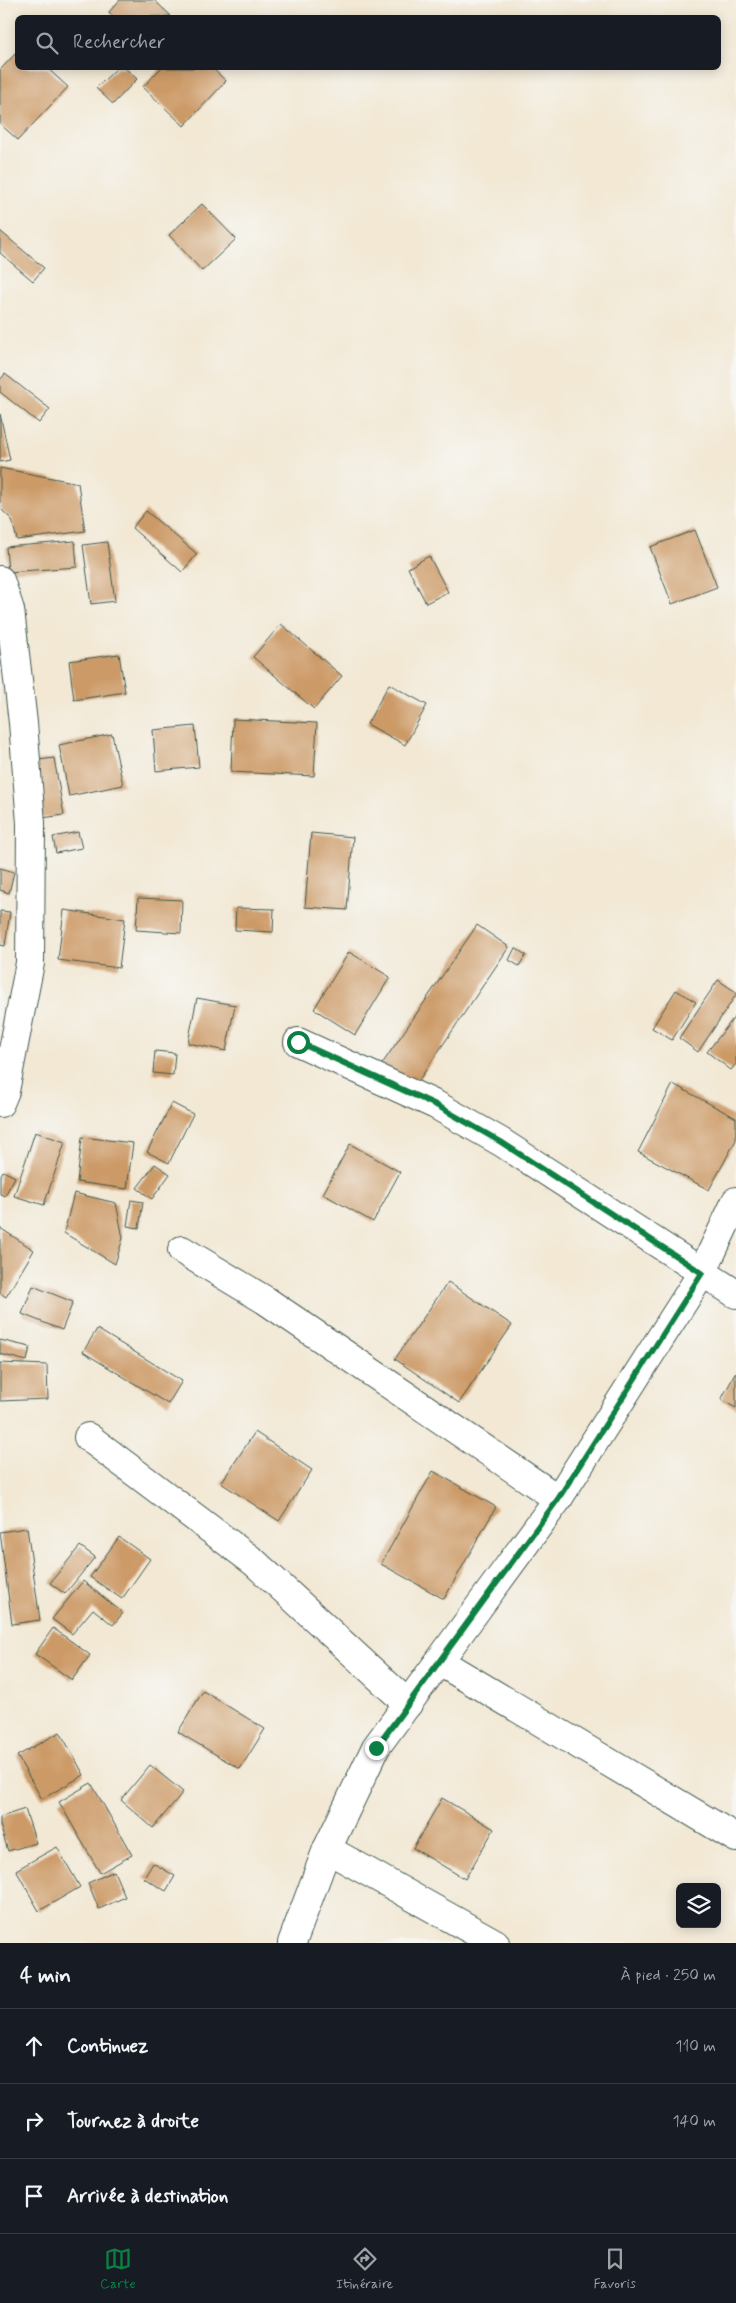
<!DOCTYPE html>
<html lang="fr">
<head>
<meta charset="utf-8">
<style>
  :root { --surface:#171b24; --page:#242831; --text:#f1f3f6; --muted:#9ea1a6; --line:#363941; --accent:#0b8043 }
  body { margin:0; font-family:Mynerve,sans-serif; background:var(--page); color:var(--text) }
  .controls { position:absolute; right:15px; bottom:15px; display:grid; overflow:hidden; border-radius:8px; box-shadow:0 2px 12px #0003 }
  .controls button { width:45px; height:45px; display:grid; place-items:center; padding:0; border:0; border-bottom:1px solid var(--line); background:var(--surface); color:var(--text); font:25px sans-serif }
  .stop { position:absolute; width:15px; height:15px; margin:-11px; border:4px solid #0b8043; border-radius:50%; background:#fff }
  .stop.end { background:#0b8043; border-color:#fff; box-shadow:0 1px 5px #0008 }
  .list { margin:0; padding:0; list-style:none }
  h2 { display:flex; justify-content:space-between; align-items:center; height:65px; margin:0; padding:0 20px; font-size:21px }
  h2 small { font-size:16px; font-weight:400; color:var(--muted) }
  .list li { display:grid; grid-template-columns:32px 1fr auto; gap:15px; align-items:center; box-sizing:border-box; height:75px; padding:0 20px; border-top:1px solid var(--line) }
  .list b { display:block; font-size:19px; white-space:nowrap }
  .list em { font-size:16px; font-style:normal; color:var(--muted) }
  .icon { flex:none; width:28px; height:28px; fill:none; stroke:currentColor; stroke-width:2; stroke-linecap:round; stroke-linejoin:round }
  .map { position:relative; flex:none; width:736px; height:1943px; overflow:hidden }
  .search { position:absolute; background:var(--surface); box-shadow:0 2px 12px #0003; left:15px; right:15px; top:15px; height:55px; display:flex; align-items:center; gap:12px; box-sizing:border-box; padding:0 18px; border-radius:8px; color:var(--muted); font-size:19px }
  .sheet { height:290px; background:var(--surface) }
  nav { display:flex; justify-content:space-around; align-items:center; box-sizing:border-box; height:70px; border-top:1px solid var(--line); background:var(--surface); font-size:14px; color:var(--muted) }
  nav a { display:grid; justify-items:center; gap:2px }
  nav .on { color:var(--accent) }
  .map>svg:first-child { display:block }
</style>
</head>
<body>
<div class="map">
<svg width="736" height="1943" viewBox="0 0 736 1943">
  <rect width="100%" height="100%" fill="#f6f6f2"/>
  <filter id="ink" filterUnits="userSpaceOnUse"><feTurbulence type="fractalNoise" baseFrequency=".02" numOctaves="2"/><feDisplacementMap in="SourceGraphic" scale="10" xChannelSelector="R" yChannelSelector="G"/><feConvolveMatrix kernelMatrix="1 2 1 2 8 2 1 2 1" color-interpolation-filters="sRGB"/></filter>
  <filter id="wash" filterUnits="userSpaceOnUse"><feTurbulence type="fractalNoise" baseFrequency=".0096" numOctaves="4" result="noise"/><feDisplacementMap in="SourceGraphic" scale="20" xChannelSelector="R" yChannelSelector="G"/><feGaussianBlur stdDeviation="1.12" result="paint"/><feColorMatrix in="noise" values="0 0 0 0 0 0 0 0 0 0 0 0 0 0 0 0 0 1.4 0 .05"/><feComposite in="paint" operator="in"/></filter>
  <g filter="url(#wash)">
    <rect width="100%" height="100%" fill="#f2e8d4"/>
    <g id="blocks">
      <!-- building -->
      <g fill="#cc9a66">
        <path d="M120,0H154L171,16L114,18L109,12Z"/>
        <path d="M18,51V68H47L68,87L18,140L0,124V70Z"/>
        <path d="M117,68H125L137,79L113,104L96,88Z"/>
        <path d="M161,68H212L226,81L184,126L143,87Z"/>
        <path d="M202,204L236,239L202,271L169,235Z"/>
        <path d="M0,231L44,268L33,281L0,253Z"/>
        <path d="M5,374L50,409L39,423L0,392V380Z"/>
        <path d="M0,414L10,460L0,462Z"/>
        <path d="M0,468L78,483L85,531L17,540L12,520L0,508Z"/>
        <path d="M146,511L197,554L182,572L132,528Z"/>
        <path d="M695,530L717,587L672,604L650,547Z"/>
        <path d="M75,541L77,567L8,572L6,547Z"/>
        <path d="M107,542L115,601L91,604L83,545Z"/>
        <path d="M429,556L448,592L426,603L408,568Z"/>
        <path d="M281,624L342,676L314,709L253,657Z"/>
        <path d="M119,654L125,692L74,700L69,661Z"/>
        <path d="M389,684L427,705L405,745L367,724Z"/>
        <path d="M233,719L317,723L314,776L231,772Z"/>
        <path d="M195,726L199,767L156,771L153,730Z"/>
        <path d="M112,734L123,785L69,796L59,745Z"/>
        <path d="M54,758L64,815L42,818L31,761Z"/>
        <path d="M78,832L82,848L56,853L53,837Z"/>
        <path d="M311,833L353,837L347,910L305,907Z"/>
        <path d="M0,868L14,872L9,893L0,890Z"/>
        <path d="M138,898L182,900L181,933L136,930Z"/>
        <path d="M236,908L274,909L273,932L235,930Z"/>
        <path d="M64,910L125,919L119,968L58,960Z"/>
        <path d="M0,911L10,912L5,946L0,945Z"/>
        <path d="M477,925L509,947L413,1089L380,1067Z"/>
        <path d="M515,948L526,955L519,966L509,960Z"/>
        <path d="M349,952L390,977L355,1035L314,1009Z"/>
        <path d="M718,980L736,992V995L698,1052L679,1038Z"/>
        <path d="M676,990L696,1002L672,1040L652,1028Z"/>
        <path d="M197,998L235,1005L226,1051L188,1043Z"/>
        <path d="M736,1015V1064L731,1070L707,1052Z"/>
        <path d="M155,1051L175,1053L173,1075L153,1073Z"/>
        <path d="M673,1084L736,1118V1140L709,1190L638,1152Z"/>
        <path d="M172,1103L193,1114L169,1163L147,1152Z"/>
        <path d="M35,1132L65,1142L44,1205L14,1196Z"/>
        <path d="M82,1137L133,1143L127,1189L77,1182Z"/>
        <path d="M350,1144L400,1172L373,1222L323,1194Z"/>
        <path d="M155,1164L170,1174L152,1199L137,1188Z"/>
        <path d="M3,1171L15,1177L5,1196L0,1194V1177Z"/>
        <path d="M74,1193L116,1203L123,1238L115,1264L64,1233Z"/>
        <path d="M131,1200L143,1202L139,1228L127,1226Z"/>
        <path d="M0,1228L34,1250L6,1297L0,1293Z"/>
        <path d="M448,1282L512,1325L459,1403L395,1359Z"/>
        <path d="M33,1286L73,1302L62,1330L22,1314Z"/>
        <path d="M97,1329L182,1381L168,1404L83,1352Z"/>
        <path d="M0,1340L30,1347L27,1361L0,1354Z"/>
        <path d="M0,1363L47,1365L48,1399L0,1401Z"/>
        <path d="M736,1372V1408L721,1400Z"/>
        <path d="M255,1432L312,1470L279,1521L221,1483Z"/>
        <path d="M433,1471L496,1507L444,1599L381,1564Z"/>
        <path d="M27,1528L40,1620L12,1624L0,1532Z"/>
        <path d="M119,1537L150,1559L122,1599L90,1577Z"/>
        <path d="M80,1546L95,1557L65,1594L50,1583Z"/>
        <path d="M83,1581L123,1613L113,1625L93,1609L72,1634L52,1619Z"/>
        <path d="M53,1628L90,1655L72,1680L35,1654Z"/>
        <path d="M203,1691L265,1729L240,1769L178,1732Z"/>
        <path d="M60,1732L84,1775L42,1799L17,1756Z"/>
        <path d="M150,1765L183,1792L153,1828L121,1800Z"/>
        <path d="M91,1783L132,1855L100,1873L59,1802Z"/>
        <path d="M442,1798L494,1829L465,1879L413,1848Z"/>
        <path d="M25,1809L36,1843L8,1851L0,1825V1817Z"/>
        <path d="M57,1847L80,1887L39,1911L16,1870Z"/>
        <path d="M153,1863L175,1876L166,1891L144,1878Z"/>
        <path d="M114,1871L125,1897L99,1909L88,1883Z"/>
      </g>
    </g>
  </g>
  <g filter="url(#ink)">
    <use href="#blocks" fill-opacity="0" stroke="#3f574c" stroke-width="1"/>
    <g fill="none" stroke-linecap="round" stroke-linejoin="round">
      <defs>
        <g id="minor">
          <path d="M0,580L10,610L23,723L31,823L30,963L5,1091L0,1103"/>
          <path d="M298,1042L436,1105L501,1142L736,1294"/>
          <path d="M182,1250L265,1300L558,1499"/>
          <path d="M88,1437L254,1562L408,1704"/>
          <path d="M440,1662L736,1838"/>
          <path d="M327,1849L495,1943"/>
          <path d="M292,1943L327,1849L376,1747L558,1499L702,1273L736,1201"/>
        </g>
      </defs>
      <!-- minor casing -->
      <use href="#minor" stroke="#3f574c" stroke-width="30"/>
      <!-- minor -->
      <use href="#minor" stroke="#fff" stroke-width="28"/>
    </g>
  </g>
  <g fill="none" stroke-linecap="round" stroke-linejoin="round" filter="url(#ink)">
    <!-- route -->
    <path stroke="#0b8043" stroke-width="6" d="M298,1042L436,1105L501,1142L702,1273L558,1499L376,1748"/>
  </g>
</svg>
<div class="controls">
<button><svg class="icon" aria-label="layers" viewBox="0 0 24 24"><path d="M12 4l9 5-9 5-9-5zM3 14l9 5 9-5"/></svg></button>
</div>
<div class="stop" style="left:298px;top:1042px"></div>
<div class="stop end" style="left:376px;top:1748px"></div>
<div class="search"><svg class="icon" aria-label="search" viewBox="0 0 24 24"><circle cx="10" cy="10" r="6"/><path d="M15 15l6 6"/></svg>Rechercher</div>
</div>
<section class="sheet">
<h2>4 min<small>À pied · 250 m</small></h2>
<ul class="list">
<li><svg class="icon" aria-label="ahead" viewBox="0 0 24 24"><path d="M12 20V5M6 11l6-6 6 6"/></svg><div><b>Continuez</b></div><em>110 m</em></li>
<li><svg class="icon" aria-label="right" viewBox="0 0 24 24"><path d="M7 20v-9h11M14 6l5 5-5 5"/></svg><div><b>Tournez à droite</b></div><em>140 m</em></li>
<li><svg class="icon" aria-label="arrive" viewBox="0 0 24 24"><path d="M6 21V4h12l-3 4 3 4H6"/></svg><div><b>Arrivée à destination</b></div></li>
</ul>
</section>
<nav>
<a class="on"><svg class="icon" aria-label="map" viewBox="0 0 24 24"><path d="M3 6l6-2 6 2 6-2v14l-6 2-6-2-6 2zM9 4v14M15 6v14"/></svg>Carte</a>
<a><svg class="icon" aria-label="directions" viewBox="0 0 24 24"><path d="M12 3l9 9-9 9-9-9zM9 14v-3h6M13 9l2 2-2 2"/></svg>Itinéraire</a>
<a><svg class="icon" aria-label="saved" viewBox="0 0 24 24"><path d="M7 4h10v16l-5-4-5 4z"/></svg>Favoris</a>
</nav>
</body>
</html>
